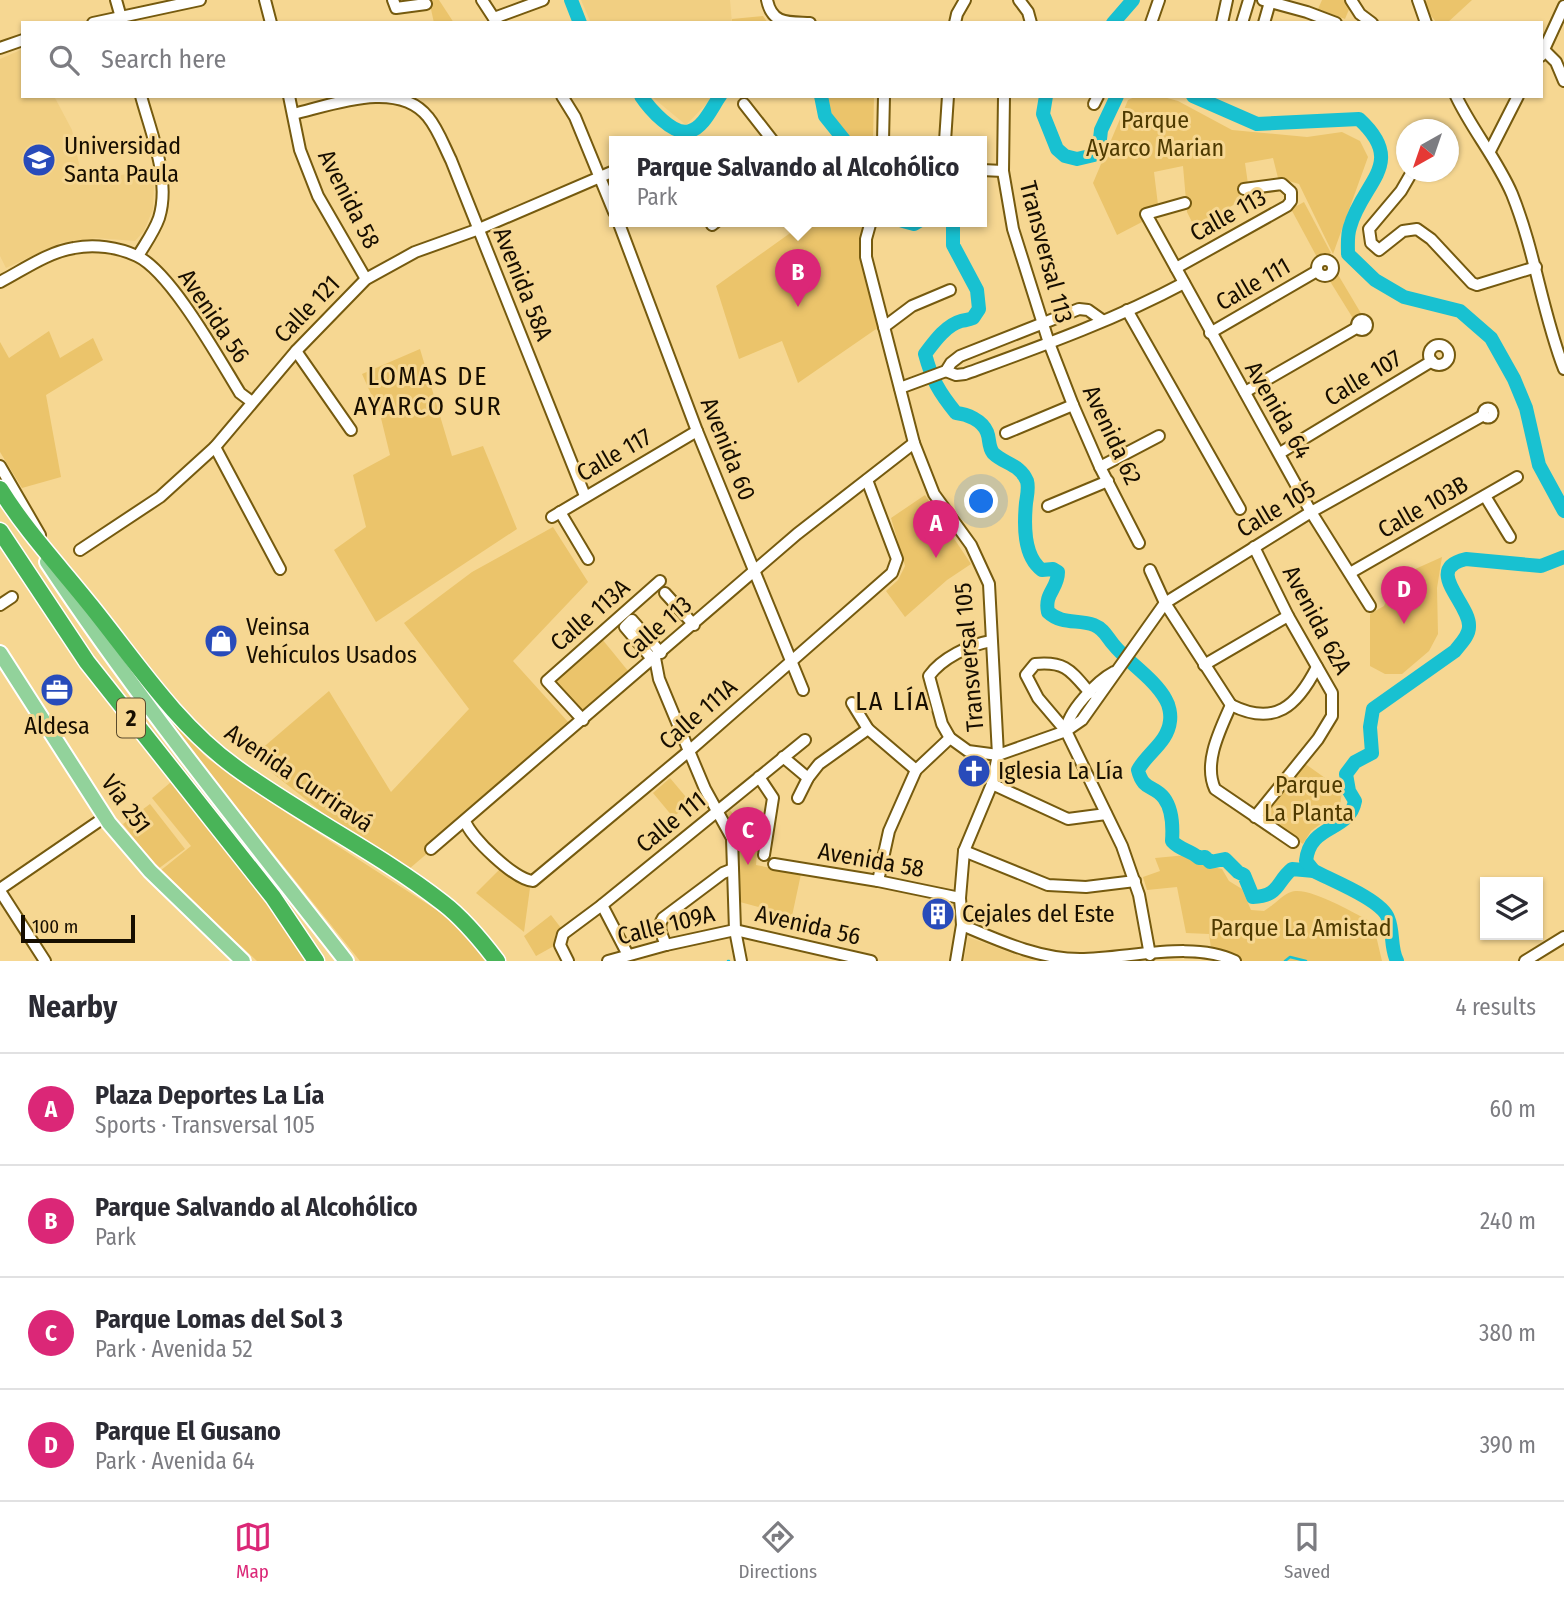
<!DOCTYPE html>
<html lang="en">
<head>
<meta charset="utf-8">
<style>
  :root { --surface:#fff; --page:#f2f2f3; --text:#2b2b33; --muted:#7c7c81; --line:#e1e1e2; --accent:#db2777 }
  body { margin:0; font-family:"Fira Sans Condensed",sans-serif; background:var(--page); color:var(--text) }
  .controls { position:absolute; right:21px; bottom:21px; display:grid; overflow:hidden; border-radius:0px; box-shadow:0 2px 5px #0004 }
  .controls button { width:63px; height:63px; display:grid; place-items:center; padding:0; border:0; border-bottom:2px solid var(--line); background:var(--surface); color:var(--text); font:35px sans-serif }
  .compass { position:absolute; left:1396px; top:119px; width:63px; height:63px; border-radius:50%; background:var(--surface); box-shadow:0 2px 5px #0004; rotate:220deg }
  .scale { position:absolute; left:21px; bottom:18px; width:114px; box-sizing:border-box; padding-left:7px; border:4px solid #170e00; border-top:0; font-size:19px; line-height:24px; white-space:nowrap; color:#170e00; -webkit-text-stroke:5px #f6d792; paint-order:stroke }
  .you { position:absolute; left:982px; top:502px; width:24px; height:24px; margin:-18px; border:5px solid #fff; border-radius:50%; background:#1a73e8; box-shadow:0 0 0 10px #1a73e833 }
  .badge { display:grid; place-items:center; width:46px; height:46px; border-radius:50%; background:var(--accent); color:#fff; font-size:23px; font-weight:700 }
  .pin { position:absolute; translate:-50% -58px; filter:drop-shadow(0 2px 4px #0008) }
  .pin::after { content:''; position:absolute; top:37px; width:24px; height:21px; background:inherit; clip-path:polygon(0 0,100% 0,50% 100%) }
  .popup { position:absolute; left:609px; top:136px; width:378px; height:91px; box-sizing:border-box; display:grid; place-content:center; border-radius:0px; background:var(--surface); filter:drop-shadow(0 2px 5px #0005); font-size:23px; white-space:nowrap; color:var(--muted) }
  .popup b { font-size:26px; color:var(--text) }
  .popup::after { content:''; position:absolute; left:50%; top:100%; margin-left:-14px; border:14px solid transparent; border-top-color:var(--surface) }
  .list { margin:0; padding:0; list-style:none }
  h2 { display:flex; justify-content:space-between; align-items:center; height:91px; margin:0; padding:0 28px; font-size:30px }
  h2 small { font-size:23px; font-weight:400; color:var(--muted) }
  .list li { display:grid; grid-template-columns:46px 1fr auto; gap:21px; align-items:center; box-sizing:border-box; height:112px; padding:0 28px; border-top:2px solid var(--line) }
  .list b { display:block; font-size:26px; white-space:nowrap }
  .list p { margin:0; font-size:23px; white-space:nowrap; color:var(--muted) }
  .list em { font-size:23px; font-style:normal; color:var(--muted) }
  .icon { flex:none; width:38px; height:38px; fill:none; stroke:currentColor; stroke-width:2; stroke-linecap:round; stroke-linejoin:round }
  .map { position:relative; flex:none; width:1564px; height:961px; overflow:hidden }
  .search { position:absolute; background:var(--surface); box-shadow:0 2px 5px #0004; left:21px; right:21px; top:21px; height:77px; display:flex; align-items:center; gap:18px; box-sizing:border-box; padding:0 24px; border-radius:0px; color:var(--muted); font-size:26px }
  .sheet { height:539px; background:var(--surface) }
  nav { display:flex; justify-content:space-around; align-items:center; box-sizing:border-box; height:98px; border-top:2px solid var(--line); background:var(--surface); font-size:19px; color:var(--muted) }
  nav a { display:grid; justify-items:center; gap:4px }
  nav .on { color:var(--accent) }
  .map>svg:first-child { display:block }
</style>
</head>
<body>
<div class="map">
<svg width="1564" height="961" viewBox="0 0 1564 961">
  <rect width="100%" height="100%" fill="#f6d792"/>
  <!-- built -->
  <g fill="#f1cf82">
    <path d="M581,0H730L732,23H591Z"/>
    <path d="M23,49V96H54L72,130L83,184L151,168L154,186L153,209L144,231L135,241L96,238L60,243L6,268L0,256V59Z"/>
    <path d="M651,96H714L686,125Z"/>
    <path d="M968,937L1011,953L1038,961H964Z"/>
  </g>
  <!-- green -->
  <g fill="#ebc46b">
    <path d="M429,0H439L454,23H434Z"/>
    <path d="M1322,0H1351L1352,2L1345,19L1318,9Z"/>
    <path d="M1427,0H1472L1447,23H1437L1422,5Z"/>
    <path d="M763,16L768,23H732V19Z"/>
    <path d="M827,96H874L873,141H854L851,139L831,113Z"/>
    <path d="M1137,96H1160L1178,101L1232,130L1307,137L1342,132L1360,141L1368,157L1333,254L1299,184L1278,178L1273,158L1245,163L1248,184L1237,187L1241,201L1194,226L1187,212L1183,166L1154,172L1158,205L1140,211L1142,222L1117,235L1093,183L1128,100Z"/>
    <path d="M1304,202L1331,253L1318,259L1291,209Z"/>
    <path d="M807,221H866C853,256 870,293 879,327L798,383L782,341L739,359L716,286Z"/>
    <path d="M1337,273L1362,315L1354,320L1328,278Z"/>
    <path d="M49,331L60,358L93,338L103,360L46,395L61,477L22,488L0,452V342L9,358Z"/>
    <path d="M420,349L452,456L483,446L517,529L376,622L334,550L366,527L353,475L390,455L380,414L362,374Z"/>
    <path d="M925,495L971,564L947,580L905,617L886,591L898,580L905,566L891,518Z"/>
    <path d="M553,527L588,582L513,661L569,723L521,773L402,875L252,757L329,691L391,792L469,709L404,623L472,572Z"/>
    <path d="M1442,557L1437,588L1438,634L1429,651L1402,674H1385L1370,666V614L1384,606L1391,590L1415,575L1413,570Z"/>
    <path d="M602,639L633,677L581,713L553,681Z"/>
    <path d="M147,696L207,758L288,814L446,916L468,934L489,961H360Z"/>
    <path d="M1304,763L1342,790L1340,807L1333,815L1311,831L1303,844L1263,817Z"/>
    <path d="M670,778L691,803L673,817L653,793Z"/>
    <path d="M171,782L283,920L311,961H257L160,871L191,846L152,798Z"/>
    <path d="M150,804L185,849L158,869L123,824Z"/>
    <path d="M730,810L738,820L743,817L747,821L742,825L747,832L768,816L762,851L757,852L756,865L801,874L792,916L740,902L739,838L724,816Z"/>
    <path d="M1187,855L1208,866L1222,869L1229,881L1242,889L1251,910L1264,911C1273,906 1282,895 1291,892C1307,885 1358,915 1373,923L1382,961H1243L1211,948L1209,934L1186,933L1177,887L1147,890L1143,877L1160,871L1155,858Z"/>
    <path d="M502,867L530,888L524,932L476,893Z"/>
    <path d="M551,915L561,928L555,935L554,946L536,956L524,936Z"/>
  </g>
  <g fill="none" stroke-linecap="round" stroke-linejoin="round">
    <!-- stream -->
    <g stroke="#18c1d1" stroke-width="2.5">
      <path d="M728,961H729"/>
      <path d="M1285,961L1290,957L1306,961"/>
    </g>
    <!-- river -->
    <g stroke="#18c1d1" stroke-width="14">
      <path d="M571,0L580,23"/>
      <path d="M1113,23L1133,0"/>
      <path d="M641,96C649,108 674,137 690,131C704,127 712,107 720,96"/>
      <path d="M821,96L825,116L845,141"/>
      <path d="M1046,96L1043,114L1057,149L1065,156L1077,159L1094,155L1099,148L1101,130L1117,96"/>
      <path d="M1193,96L1257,124L1359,119C1408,164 1362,182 1350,227C1347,235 1348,246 1348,254L1375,280L1404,297L1460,311L1491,338L1514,379L1526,408L1539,465L1564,511"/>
      <path d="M903,221L914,224L919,221"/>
      <path d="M953,221V245L977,290L979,309L973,318C969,320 965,320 961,321C946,325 934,342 925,354C932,380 939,392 956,413C967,414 982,420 987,432C990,439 988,446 993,453C1004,464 1020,464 1027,481C1029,488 1027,496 1026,503C1024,524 1023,556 1042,570L1053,569L1058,572C1058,589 1044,593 1048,612C1062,625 1078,619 1094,625C1104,629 1107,637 1113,644C1128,663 1154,678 1166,700C1169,705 1171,714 1170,721C1168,742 1147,753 1138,770C1143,791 1154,785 1164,798C1173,810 1173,827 1172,841C1180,850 1190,850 1199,858L1205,857L1210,862L1225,859L1238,872L1244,875L1253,897C1280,896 1276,882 1292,869L1314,871"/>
      <path d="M1397,961C1390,947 1394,932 1388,918C1382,900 1331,880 1314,871L1306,861C1310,823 1349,833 1355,801L1349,791L1346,774L1355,762L1372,753L1370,727L1373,709L1455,651C1460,644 1469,636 1469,627C1471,604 1422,569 1466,559L1541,566L1564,557"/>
    </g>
    <defs>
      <g id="minor">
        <path d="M116,0L122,21"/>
        <path d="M265,0L271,23"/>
        <path d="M393,0L396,8L426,4"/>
        <path d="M482,0L497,23"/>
        <path d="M767,0C772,25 789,22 810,23"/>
        <path d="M1019,0L1028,12L1031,23"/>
        <path d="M1263,0L1307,12L1336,23"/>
        <path d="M1351,0L1360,14L1372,23"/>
        <path d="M1418,0L1426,23"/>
        <path d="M494,18L543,0"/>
        <path d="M93,23L200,0"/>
        <path d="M955,23L957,14L965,0"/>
        <path d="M1151,23L1159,0"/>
        <path d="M1222,23L1227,0"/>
        <path d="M1242,23L1249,0"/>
        <path d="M1264,23L1270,2"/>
        <path d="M0,48L23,40"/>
        <path d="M1544,50L1556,62L1564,81"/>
        <path d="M1541,56L1564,6"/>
        <path d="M289,96L300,150L318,196L366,279"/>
        <path d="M562,96L575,117L614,212"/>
        <path d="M1004,96L1003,171L1013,229L1049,343L1073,405L1100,467L1139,543"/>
        <path d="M1456,96C1472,130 1497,159 1512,194C1535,251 1542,312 1564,369"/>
        <path d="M744,104L773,141"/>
        <path d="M1094,104L1098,96"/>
        <path d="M293,114C332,105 398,79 428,117C438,129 444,146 451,160L585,496"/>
        <path d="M883,141L884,96"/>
        <path d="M945,141L948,96"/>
        <path d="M1490,151L1518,96"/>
        <path d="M982,170L1003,171"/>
        <path d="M1412,172L1401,191L1369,229L1371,243L1379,250L1403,231L1417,229L1431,239L1472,283L1477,285L1536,267"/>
        <path d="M1185,203L1146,214L1311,512L1370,606"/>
        <path d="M618,221L697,431L803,690"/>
        <path d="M871,221L866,239V257L914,443L934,494L971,545L989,584L998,755L992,784L964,851L960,898L962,925L956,961"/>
        <path d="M712,225L717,221"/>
        <path d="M138,256C145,244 154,232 159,218C171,180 151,133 141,96"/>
        <circle cx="1325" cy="268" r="8"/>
        <path d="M1176,268L1287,206L1291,201V192L1282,184L1244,189"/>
        <path d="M0,282C23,270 48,252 74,248C94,244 118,247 137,256C171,272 219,359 240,393L252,402"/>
        <path d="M1127,310L1240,509"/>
        <circle cx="1362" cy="325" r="5"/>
        <path d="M884,327L912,306L950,290"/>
        <path d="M1210,333L1317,271"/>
        <circle cx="1439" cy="355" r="10"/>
        <path d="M296,351L351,430"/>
        <path d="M946,371L956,375L965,374C1039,347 1115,320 1184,283"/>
        <path d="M900,388L946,371L951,363L960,356L1079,309L1088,310L1102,320"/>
        <path d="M1245,392L1358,327"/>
        <circle cx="1488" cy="413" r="4.5"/>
        <path d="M1006,433L1073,405"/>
        <path d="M215,447L280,569"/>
        <path d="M1280,453L1432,361"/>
        <path d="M0,466L40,535"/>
        <path d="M1100,467L1159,436"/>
        <path d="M1485,496L1510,537"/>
        <path d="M1048,506L1108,481"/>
        <path d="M560,512L588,559"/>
        <path d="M552,517L697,431"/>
        <path d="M1254,547L1288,616L1332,693V716L1318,739L1255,817"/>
        <path d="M80,550L160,497L215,447L296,351L366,279L415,252L479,229L614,171"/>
        <path d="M1150,570L1165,603L1231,705"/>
        <path d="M1350,573L1517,477"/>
        <path d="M665,593L694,625"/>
        <path d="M0,605L12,597"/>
        <path d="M991,641C969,645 942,658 929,676L942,724L950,738L968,751L998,755L1066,731L1082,720L1165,603L1311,512L1484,415"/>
        <path d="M655,658L659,679L689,751L705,789L732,838L735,930L741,961"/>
        <path d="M653,660L625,627L632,620L661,653"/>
        <path d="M1204,665L1288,616"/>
        <path d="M1090,693C1071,671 1066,661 1035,664L1026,675L1038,698L1066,731L1122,846L1139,895L1150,955"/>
        <path d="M852,703L868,729L916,770"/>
        <path d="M1231,705C1220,730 1203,763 1215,789L1293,842"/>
        <path d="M1231,705C1275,727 1297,706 1317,667"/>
        <path d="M583,720L547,681L660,581"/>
        <path d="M1066,731C1067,712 1097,681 1114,672"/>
        <path d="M783,757L808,778"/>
        <path d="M759,777L773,798L764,855"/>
        <path d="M992,784L1068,819L1106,814"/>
        <path d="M798,798L808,778L819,764L868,729"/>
        <path d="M465,821C471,838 515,880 533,881L689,751L892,573L897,559L867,480"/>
        <path d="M431,849L797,534L914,443"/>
        <path d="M964,851L1048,885L1086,887L1135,881"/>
        <path d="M774,864L878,881L960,898"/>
        <path d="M878,881L889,831L916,770L950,738"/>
        <path d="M0,889L105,817"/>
        <path d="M0,891L45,961"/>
        <path d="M602,905L628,955"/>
        <path d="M962,925C1000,941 1039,959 1080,959C1127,959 1193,940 1235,961"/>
        <path d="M666,945C662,935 657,927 663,918L723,873L733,869"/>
        <path d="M568,961L560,945L563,934L602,905L805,740"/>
        <path d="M608,961L666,945L735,930L871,961"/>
        <path d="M1525,961L1564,937"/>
      </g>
      <g id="major">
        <path d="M47,562C138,700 244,830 346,961"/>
        <path d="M0,653L109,823L150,871L243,961"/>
      </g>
      <g id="highway">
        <path d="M0,489C26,531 60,567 91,606C136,662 176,724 235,767C302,816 378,852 443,903C464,919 481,940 497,961"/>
        <path d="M0,531L87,662L273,897L316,961"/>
      </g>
    </defs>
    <!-- minor casing -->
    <use href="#minor" stroke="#755a0f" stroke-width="14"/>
    <!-- major casing -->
    <use href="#major" stroke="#fff" stroke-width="18"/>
    <!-- highway casing -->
    <use href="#highway" stroke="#fff" stroke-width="19"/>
    <!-- minor -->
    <use href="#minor" stroke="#fff" stroke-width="10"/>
    <!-- major -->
    <use href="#major" stroke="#92d29b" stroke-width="14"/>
    <!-- highway -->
    <use href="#highway" stroke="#49b458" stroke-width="16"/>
  </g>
  <!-- icons -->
  <defs>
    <symbol id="university-disc" viewBox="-11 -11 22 22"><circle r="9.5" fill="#284bba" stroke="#f6d792"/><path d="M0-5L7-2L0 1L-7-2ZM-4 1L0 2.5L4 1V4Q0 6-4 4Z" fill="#fff"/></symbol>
    <symbol id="shop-disc" viewBox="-11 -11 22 22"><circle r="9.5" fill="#284bba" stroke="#f6d792"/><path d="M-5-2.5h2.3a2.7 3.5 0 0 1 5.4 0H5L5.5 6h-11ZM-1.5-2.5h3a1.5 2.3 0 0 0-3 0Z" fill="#fff"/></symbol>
    <symbol id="office-disc" viewBox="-11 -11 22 22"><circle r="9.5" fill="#284bba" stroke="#f6d792"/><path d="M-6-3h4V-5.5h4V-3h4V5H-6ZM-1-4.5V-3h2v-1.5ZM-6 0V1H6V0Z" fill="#fff"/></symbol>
    <symbol id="church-disc" viewBox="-11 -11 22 22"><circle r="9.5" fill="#284bba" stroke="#f6d792"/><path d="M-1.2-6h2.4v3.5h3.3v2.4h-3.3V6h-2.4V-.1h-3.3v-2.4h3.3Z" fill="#fff"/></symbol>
    <symbol id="building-disc" viewBox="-11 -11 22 22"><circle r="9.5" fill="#284bba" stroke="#f6d792"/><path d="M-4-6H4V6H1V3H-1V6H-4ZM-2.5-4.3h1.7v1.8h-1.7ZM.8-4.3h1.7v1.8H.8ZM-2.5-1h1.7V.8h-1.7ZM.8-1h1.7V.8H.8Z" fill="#fff"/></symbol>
  </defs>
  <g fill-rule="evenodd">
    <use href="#university-disc" x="20" y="141" width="38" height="38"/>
    <use href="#shop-disc" x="202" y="622" width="38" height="38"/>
    <use href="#office-disc" x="38" y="671" width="38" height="38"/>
    <use href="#church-disc" x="955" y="752" width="38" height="38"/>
    <use href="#building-disc" x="919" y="895" width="38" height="38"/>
  </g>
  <g text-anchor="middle" stroke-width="6" stroke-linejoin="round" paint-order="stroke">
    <!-- shield labels -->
    <rect fill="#f6d792" stroke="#5a4a2c" stroke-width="2" x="117" y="698.5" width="28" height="39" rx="5"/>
    <g font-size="23" font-weight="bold" fill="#170e00">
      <text x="131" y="726">2</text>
    </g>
    <!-- park labels -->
    <g font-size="24" fill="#4e3a00" stroke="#f6d792">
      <text x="1155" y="128">Parque<tspan x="1155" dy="28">Ayarco Marian</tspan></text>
      <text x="1309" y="793">Parque<tspan x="1309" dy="28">La Planta</tspan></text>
      <text x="1301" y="936">Parque La Amistad</text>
    </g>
    <!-- poi labels -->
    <g font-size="24" fill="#170e00" stroke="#f6d792" text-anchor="start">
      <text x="64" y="154">Universidad<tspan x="64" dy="28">Santa Paula</tspan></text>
      <text x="246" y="635">Veinsa<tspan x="246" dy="28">Vehículos Usados</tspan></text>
      <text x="57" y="734" text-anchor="middle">Aldesa</text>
      <text x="998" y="779">Iglesia La Lía</text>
      <text x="962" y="922">Cejales del Este</text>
    </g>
    <!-- street labels -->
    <g font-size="24" fill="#170e00" stroke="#f6d792">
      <text transform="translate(349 199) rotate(63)" y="8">Avenida 58</text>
      <text transform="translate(1228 215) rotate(-29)" y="8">Calle 113</text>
      <text transform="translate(1046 252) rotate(75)" y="8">Transversal 113</text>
      <text transform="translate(523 284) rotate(68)" y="8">Avenida 58A</text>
      <text transform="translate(1253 284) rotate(-30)" y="8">Calle 111</text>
      <text transform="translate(307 309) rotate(-46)" y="8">Calle 121</text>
      <text transform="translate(214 316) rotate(56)" y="8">Avenida 56</text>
      <text transform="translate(1363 378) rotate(-31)" y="8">Calle 107</text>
      <text transform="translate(1278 410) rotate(60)" y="8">Avenida 64</text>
      <text transform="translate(1112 435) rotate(65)" y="8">Avenida 62</text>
      <text transform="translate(728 449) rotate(68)" y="8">Avenida 60</text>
      <text transform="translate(614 455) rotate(-30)" y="8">Calle 117</text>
      <text transform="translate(1423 507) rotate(-30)" y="8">Calle 103B</text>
      <text transform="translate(1276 509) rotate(-31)" y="8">Calle 105</text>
      <text transform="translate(590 615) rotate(-41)" y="8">Calle 113A</text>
      <text transform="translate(1317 620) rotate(62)" y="8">Avenida 62A</text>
      <text transform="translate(657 628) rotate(-41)" y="8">Calle 113</text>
      <text transform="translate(969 657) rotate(-95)" y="8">Transversal 105</text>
      <text transform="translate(698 714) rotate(-41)" y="8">Calle 111A</text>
      <text transform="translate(299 778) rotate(34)" y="8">Avenida Curriravá</text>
      <text transform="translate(126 804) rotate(54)" y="8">Vía 251</text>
      <text transform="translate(671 822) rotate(-39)" y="8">Calle 111</text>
      <text transform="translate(871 860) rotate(10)" y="8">Avenida 58</text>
      <text transform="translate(666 925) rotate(-14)" y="8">Calle 109A</text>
      <text transform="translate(808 925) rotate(13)" y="8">Avenida 56</text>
    </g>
    <!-- neighbourhood labels -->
    <g font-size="26" letter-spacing="2" fill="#170e00" stroke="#f6d792">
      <text x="428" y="385">LOMAS DE<tspan x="428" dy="30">AYARCO SUR</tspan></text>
      <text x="893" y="710">LA LÍA</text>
    </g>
  </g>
</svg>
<div class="controls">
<button><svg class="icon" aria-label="layers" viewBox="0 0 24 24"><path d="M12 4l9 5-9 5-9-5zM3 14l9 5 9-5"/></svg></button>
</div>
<svg class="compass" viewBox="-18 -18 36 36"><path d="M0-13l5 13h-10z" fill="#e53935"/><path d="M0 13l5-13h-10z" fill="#7c7c81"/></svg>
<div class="scale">100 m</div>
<div class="you"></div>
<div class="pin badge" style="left:936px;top:558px">A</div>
<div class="pin badge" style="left:798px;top:307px">B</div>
<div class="popup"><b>Parque Salvando al Alcohólico</b>Park</div>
<div class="pin badge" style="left:748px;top:865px">C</div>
<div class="pin badge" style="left:1404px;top:624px">D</div>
<div class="search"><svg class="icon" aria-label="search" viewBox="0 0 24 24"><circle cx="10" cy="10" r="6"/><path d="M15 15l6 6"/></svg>Search here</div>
</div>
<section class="sheet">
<h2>Nearby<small>4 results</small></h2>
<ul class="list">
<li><span class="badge">A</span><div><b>Plaza Deportes La Lía</b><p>Sports · Transversal 105</p></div><em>60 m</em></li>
<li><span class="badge">B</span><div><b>Parque Salvando al Alcohólico</b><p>Park</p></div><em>240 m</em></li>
<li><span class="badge">C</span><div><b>Parque Lomas del Sol 3</b><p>Park · Avenida 52</p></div><em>380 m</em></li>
<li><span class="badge">D</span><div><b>Parque El Gusano</b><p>Park · Avenida 64</p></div><em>390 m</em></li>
</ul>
</section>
<nav>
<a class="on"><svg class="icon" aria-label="map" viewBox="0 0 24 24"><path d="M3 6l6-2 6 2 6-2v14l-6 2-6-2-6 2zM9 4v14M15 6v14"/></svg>Map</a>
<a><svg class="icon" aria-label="directions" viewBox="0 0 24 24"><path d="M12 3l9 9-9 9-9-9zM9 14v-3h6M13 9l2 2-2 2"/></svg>Directions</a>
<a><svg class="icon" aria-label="saved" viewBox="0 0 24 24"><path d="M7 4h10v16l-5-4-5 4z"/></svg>Saved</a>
</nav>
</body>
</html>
